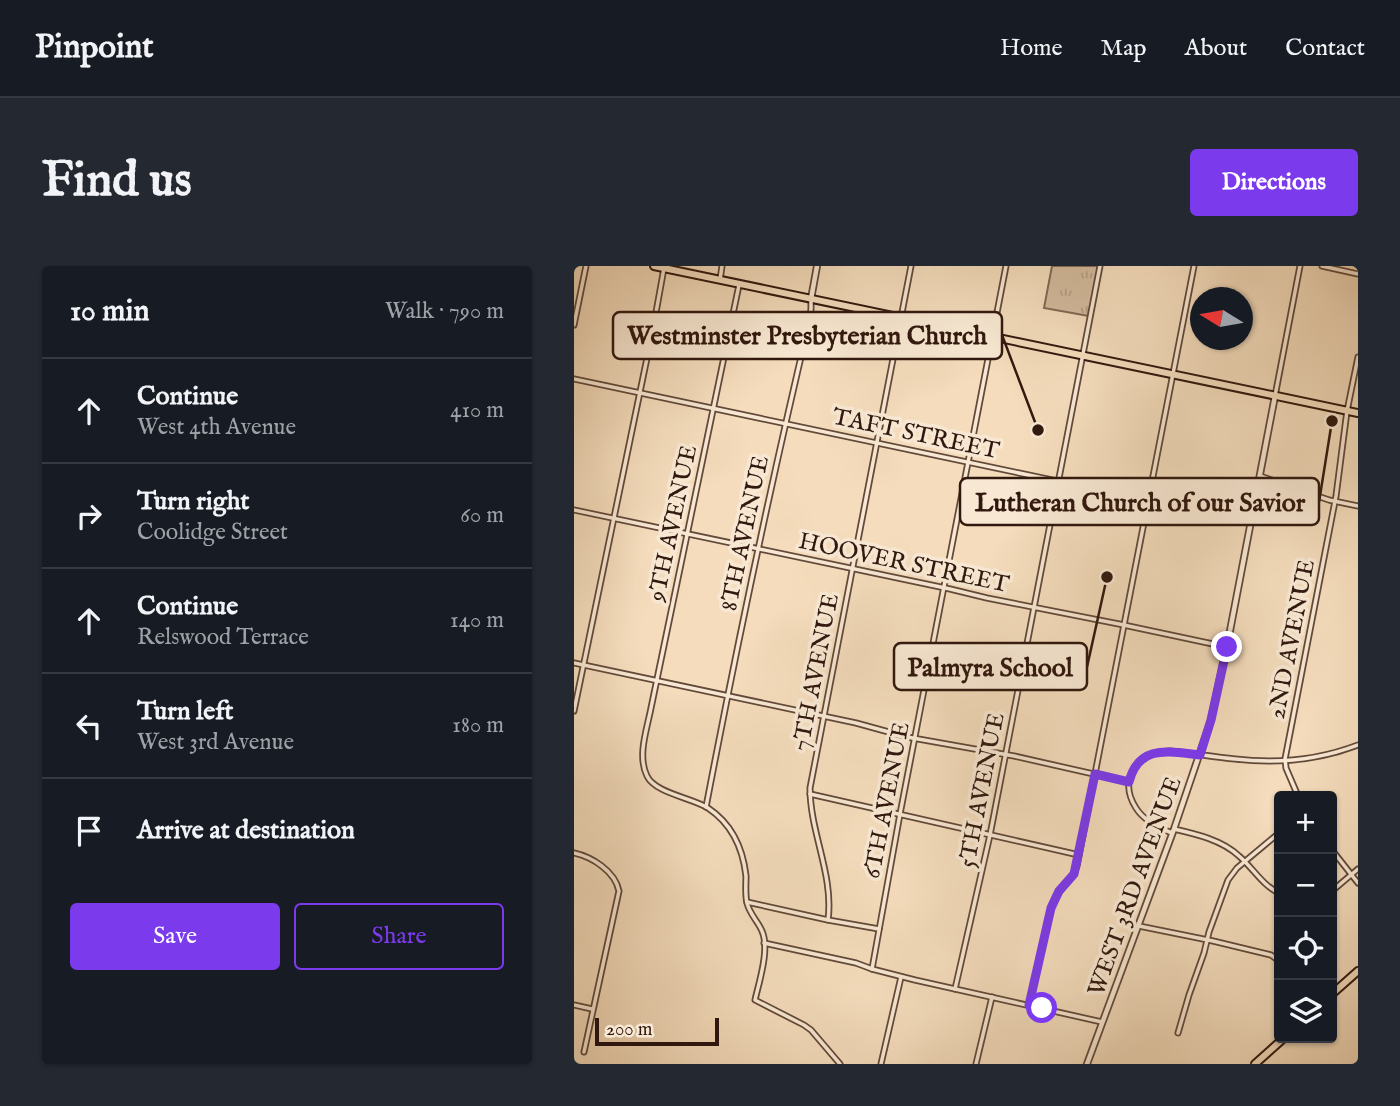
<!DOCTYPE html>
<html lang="en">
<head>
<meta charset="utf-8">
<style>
  :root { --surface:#171b24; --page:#242831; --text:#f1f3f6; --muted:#9ea1a6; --line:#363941; --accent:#7c3aed }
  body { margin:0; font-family:"IM FELL English",serif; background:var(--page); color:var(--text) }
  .controls { position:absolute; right:21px; bottom:21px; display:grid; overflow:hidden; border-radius:7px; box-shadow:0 2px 5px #0004 }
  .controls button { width:63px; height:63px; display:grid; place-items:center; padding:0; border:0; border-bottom:2px solid var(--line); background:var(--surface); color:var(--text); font:35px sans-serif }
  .compass { position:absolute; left:616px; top:21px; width:63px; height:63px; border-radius:50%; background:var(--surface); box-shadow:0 2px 5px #0004; rotate:281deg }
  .scale { position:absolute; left:21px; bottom:18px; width:124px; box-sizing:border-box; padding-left:7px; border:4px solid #31180e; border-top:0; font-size:19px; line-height:24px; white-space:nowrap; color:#31180e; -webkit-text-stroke:5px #f8e8d3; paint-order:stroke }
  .stop { position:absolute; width:21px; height:21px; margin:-16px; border:5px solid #7c3aed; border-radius:50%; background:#fff }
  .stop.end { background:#7c3aed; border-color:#fff; box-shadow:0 2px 7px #0008 }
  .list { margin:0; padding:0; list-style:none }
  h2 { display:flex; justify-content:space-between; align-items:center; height:91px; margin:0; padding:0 28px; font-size:30px }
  h2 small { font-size:23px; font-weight:400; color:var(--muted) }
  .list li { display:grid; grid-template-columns:46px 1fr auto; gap:21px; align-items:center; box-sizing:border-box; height:105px; padding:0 28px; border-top:2px solid var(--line) }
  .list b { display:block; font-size:26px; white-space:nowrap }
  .list p { margin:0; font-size:23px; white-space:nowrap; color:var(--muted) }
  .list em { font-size:23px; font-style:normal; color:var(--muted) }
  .actions { display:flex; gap:14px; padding:21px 28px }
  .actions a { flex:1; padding:16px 0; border:2px solid var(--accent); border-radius:7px; text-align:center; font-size:24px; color:var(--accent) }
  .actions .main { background:var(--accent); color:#fff }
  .icon { flex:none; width:38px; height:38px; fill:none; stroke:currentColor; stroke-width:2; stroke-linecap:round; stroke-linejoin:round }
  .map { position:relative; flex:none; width:784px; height:798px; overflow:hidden; border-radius:7px }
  header { display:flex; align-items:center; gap:42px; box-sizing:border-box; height:98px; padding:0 35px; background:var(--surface); border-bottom:2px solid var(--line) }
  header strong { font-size:33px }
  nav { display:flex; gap:38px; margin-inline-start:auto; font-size:24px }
  .intro { display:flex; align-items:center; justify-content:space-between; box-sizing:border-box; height:168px; padding:0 42px }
  h1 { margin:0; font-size:49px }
  .button { padding:18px 32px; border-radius:7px; background:var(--accent); color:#fff; font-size:24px; font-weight:700 }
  main { display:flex; gap:42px; padding:0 42px }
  aside { flex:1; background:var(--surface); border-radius:7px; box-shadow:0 2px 5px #0004 }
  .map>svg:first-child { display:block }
</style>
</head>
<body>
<header>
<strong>Pinpoint</strong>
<nav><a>Home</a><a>Map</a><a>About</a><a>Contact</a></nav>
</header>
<div class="intro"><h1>Find us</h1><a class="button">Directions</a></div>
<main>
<aside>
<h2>10 min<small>Walk · 790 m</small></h2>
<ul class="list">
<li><svg class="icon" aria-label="ahead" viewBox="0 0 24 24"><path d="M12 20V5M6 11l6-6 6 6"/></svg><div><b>Continue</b><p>West 4th Avenue</p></div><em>410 m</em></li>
<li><svg class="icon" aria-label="right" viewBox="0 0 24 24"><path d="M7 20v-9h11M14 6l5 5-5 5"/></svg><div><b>Turn right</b><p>Coolidge Street</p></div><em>60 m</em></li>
<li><svg class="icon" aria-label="ahead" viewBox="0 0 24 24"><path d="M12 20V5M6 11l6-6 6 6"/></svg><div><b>Continue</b><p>Relswood Terrace</p></div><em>140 m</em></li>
<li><svg class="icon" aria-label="left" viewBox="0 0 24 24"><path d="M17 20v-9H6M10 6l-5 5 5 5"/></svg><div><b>Turn left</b><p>West 3rd Avenue</p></div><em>180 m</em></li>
<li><svg class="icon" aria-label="arrive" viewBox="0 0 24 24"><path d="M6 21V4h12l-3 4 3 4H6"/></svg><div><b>Arrive at destination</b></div></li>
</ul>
<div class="actions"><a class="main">Save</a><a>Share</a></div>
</aside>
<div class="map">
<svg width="784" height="798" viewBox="0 0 784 798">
  <defs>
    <pattern id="grass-tufts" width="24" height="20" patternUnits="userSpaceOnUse" patternTransform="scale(1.75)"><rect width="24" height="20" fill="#d3bb9e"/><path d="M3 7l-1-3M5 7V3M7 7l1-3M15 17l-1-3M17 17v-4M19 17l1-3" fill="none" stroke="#b6a087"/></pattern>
  </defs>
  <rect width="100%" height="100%" fill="#f4dcbc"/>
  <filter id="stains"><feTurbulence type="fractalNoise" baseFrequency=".00286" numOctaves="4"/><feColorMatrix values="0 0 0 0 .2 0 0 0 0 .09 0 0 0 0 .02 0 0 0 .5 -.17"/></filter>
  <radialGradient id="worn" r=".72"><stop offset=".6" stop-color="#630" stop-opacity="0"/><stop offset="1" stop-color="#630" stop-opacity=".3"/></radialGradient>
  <!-- grass -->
  <path fill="url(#grass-tufts)" stroke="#826a56" stroke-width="2" d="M478,0H525L515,50L470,42Z"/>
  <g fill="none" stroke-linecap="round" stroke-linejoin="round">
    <defs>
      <g id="minor">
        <path d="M748,0L784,8"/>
        <path d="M146,14L148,0"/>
        <path d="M165,19L77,442C73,463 63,490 73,510C81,527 118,532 134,542C158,558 169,583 172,610C172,619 171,629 173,637C176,649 184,655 188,665C196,683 185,716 181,734L230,759L237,764L266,798"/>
        <path d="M0,59L12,0"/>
        <path d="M0,113L677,256"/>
        <path d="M701,130L726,0"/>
        <path d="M686,210L755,234L784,240"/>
        <path d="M0,244L376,323L413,332L545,358L653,381"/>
        <path d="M0,397L282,457L333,471L440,490L555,516"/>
        <path d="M0,445L79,63L90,2"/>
        <path d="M236,528L505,589"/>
        <path d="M724,530L712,502L711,493L762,230L773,145L784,91"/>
        <path d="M132,541C163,379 197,217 235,57L237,43V33"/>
        <path d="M600,563C622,568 648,574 665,590C679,602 688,619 705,627"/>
        <path d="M598,567C585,562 570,555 562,542C543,512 564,486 596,485C618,487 639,491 661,493C703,498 745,494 784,479"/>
        <path d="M758,584L784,617"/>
        <path d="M0,587C18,591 41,605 45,625L10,786"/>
        <path d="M758,625L784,603"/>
        <path d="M173,636L254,654L305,663"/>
        <path d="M254,654C260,609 236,567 236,522L337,0"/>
        <path d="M565,660L639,675L697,689L705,695"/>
        <path d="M190,677L282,697L298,703L341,714L528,756"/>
        <path d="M298,703L326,548L432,0"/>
        <path d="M381,723L416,569L526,0"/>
        <path d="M0,739L18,743"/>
        <path d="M455,739L477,642L482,630L500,608L503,600L620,0"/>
        <path d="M604,767L615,729L630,687L635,666L654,614L663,602L705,567"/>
        <path d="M307,798L327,711"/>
        <path d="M402,798L418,731"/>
      </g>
      <g id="tertiary">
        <path d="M237,33L243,0"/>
        <path d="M513,798L600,563L637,454L655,370L701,130"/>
      </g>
      <g id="primary">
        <path d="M80,0L784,147"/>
        <path d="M758,728L784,705"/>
        <path d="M681,798L710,772"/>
      </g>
    </defs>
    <!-- minor casing -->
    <use href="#minor" stroke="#62493a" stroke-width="7"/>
    <!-- tertiary casing -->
    <use href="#tertiary" stroke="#62493a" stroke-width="8"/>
    <!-- primary casing -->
    <use href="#primary" stroke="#31180e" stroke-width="10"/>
    <!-- minor -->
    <use href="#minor" stroke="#f8e8d3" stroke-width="3.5"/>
    <!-- tertiary -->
    <use href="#tertiary" stroke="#f8e8d3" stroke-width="4.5"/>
    <!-- primary -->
    <use href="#primary" stroke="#f4dcbc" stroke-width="6"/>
  </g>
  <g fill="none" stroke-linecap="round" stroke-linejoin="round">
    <!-- route -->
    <path stroke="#7c3aed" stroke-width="9" d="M468,742L455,739L477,642L485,625L500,608L521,508L555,516C565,477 596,486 626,489L637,454L653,381"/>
  </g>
  <g text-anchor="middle" stroke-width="7" stroke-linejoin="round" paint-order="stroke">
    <!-- street labels -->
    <g font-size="24" fill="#31180e" stroke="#f8e8d3">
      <text transform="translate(342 167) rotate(12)" y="8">TAFT STREET</text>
      <text transform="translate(98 257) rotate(-78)" y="8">9TH AVENUE</text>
      <text transform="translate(170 267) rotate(-78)" y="8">8TH AVENUE</text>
      <text transform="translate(330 296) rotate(12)" y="8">HOOVER STREET</text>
      <text transform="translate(717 373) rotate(-79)" y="8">2ND AVENUE</text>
      <text transform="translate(241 406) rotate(-79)" y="8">7TH AVENUE</text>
      <text transform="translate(407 524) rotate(-79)" y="8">5TH AVENUE</text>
      <text transform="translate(312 534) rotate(-79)" y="8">6TH AVENUE</text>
      <text transform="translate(560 620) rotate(-70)" y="8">WEST 3RD AVENUE</text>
    </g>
  </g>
  <!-- callouts -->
  <path fill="none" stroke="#31180e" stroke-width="2.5" d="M464 164L428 69M758 155L745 236M533 311L513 401"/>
  <g fill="#31180e" stroke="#f8e8d3" stroke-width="2.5">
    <circle cx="464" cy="164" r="7"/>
    <circle cx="758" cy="155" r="7"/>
    <circle cx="533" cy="311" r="7"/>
  </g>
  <g fill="#f8e8d3" stroke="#31180e" stroke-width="2.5">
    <rect x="39" y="46" width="389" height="47" rx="7"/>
    <rect x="386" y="212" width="359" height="47" rx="7"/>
    <rect x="320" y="377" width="193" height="47" rx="7"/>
  </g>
  <g font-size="26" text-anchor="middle" font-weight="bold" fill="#31180e">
    <text x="233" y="78">Westminster Presbyterian Church</text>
    <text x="566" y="245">Lutheran Church of our Savior</text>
    <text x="416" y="410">Palmyra School</text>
  </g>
  <rect width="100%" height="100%" filter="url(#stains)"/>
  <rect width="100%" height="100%" fill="url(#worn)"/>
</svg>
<div class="controls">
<button>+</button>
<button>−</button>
<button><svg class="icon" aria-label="locate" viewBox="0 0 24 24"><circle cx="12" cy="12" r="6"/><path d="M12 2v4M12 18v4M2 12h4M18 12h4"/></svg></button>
<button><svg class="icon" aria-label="layers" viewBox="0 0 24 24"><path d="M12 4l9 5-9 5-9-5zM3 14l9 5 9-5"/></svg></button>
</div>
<svg class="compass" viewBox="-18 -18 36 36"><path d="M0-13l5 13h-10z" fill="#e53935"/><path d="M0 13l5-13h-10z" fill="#9ea1a6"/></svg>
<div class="scale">200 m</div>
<div class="stop" style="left:468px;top:742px"></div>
<div class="stop end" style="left:653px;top:381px"></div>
</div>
</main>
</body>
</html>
